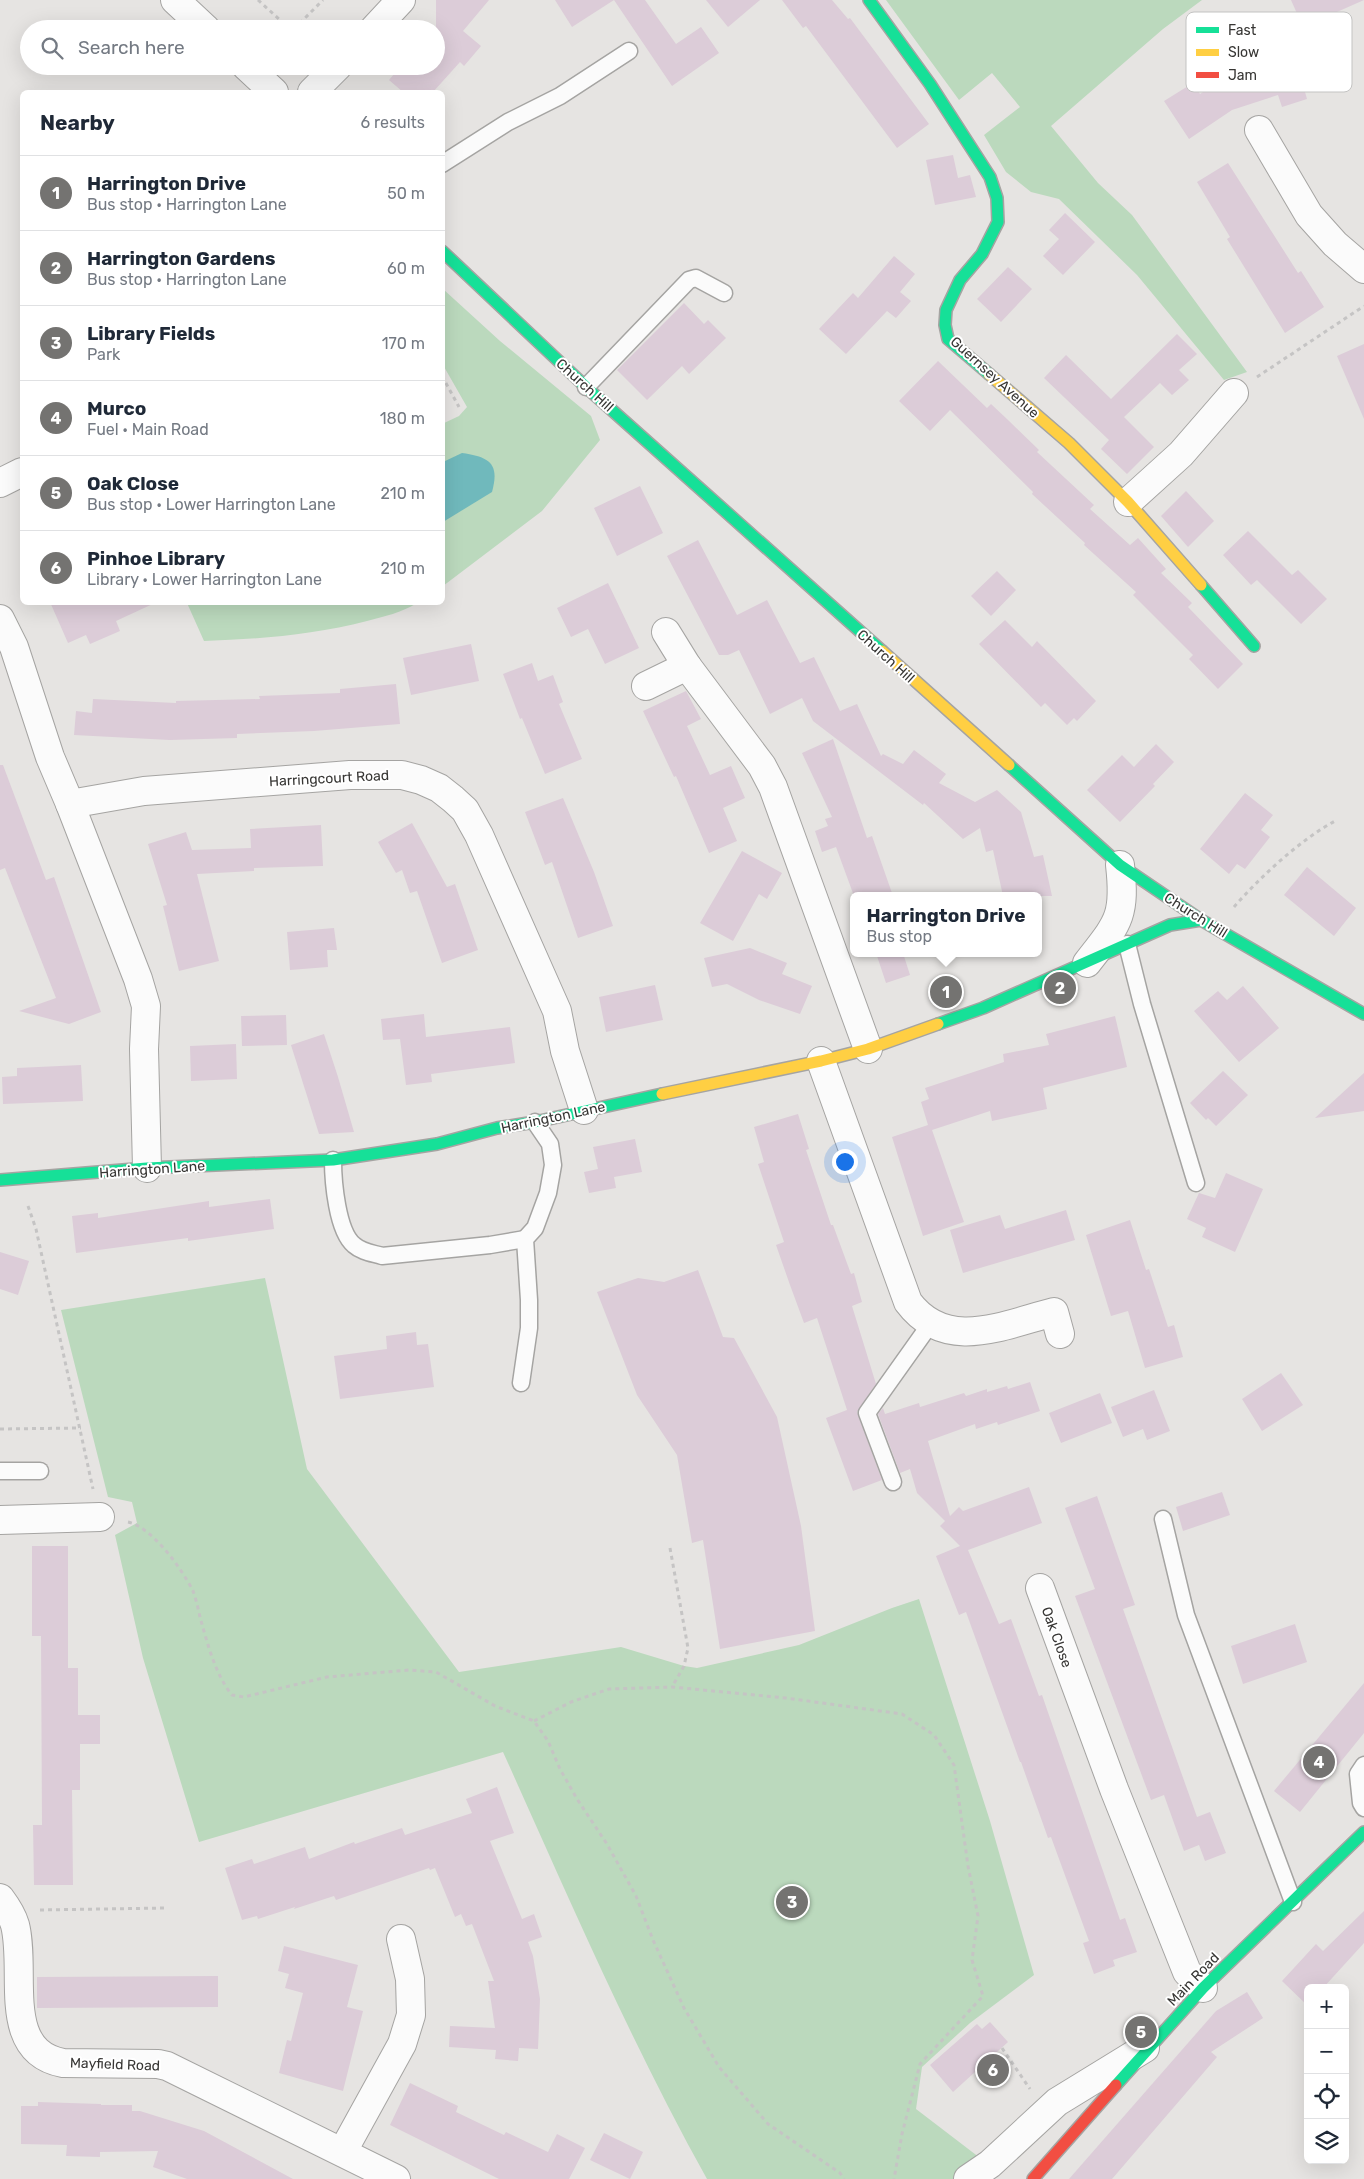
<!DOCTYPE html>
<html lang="en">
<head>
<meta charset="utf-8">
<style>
  :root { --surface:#fff; --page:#f2f2f3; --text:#1f2937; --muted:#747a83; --line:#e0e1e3; --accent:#747371 }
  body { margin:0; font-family:Rubik,sans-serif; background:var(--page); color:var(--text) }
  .controls { position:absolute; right:15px; bottom:15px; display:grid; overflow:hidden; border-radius:8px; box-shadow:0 5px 20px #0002 }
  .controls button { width:45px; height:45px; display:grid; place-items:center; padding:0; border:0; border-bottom:1px solid var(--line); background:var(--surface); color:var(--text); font:25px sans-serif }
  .you { position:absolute; left:844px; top:1161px; width:18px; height:18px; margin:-12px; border:4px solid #fff; border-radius:50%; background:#1a73e8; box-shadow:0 0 0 8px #1a73e833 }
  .badge { display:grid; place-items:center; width:32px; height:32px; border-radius:50%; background:var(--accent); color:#fff; font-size:16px; font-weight:700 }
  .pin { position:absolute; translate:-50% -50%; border:2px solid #fff; box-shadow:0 1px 5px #0006 }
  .popup { position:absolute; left:850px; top:892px; width:192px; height:65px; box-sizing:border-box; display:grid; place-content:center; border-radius:8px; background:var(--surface); filter:drop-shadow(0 1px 4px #0005); font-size:16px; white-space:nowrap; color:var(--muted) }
  .popup b { font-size:19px; color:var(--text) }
  .popup::after { content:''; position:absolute; left:50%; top:100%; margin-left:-10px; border:10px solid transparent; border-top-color:var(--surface) }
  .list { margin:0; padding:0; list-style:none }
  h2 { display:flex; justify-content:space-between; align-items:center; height:65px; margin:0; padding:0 20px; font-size:21px }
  h2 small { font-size:16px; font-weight:400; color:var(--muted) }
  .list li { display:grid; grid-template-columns:32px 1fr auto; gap:15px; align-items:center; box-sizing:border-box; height:75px; padding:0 20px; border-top:1px solid var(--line) }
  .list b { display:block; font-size:19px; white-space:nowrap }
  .list p { margin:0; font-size:16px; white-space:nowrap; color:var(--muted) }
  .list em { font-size:16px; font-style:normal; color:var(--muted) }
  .icon { flex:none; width:28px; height:28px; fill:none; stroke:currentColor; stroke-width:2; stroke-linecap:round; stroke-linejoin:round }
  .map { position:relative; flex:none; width:1364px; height:2179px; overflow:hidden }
  .search { position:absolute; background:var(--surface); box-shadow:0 5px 20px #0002; left:20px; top:20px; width:425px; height:55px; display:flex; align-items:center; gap:12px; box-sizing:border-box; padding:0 18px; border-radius:28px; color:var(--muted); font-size:19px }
  .panel { position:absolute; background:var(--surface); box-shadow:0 5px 20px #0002; left:20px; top:90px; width:425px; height:515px; border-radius:8px }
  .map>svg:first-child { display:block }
</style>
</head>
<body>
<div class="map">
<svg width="1364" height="2179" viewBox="0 0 1364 2179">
  <rect width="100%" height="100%" fill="#e6e4e2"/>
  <!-- green -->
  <g fill="#bbd9bd">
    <path d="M886,0H1202L1163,29L1051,126L1098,183L1132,215L1247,372L1224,380L1137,275L1059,199L1031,192L1006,172L984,135L1020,107L992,73L959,100Z"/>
    <path d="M443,289L500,341L591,416L600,440L542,511L443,586L442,424L459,416L467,407L443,365Z"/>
    <path d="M187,603H417C401,613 385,616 367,621C313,635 259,639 204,641Z"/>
    <path d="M265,1278L307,1469L459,1672L621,1647L684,1666L697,1668L799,1645L892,1608L919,1599L990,1821L1034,1975L970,2023L922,2067L916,2109L984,2161L958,2179H707C630,2041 568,1896 503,1752L199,1842L143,1658L115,1535L137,1523L132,1502L108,1497L61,1310Z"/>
  </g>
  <!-- water -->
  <path fill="#70b9bc" d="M462,453C489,457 500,463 492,492L443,522V462Z"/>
  <!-- building -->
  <g fill="#dcccd8">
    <path d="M436,0H489L463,31L481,46L464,66L460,62L433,92H403L389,80L401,66H436Z"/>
    <path d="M555,0H614L572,27Z"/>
    <path d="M614,0H645L676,44L701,27L719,53L672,86Z"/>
    <path d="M706,0H760L728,27Z"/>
    <path d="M782,0H832L848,19L850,18L929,124L897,148L806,26L803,28Z"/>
    <path d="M1291,0H1364L1303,27Z"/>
    <path d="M1304,51L1314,82L1303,85L1307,99L1282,107L1278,95L1232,110L1189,139L1164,101L1193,83L1200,94L1226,77Z"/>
    <path d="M953,155L958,178L970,175L976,197L935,205L926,160Z"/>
    <path d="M1228,163L1298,273L1301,271L1324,307L1285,333L1227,239L1230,237L1197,182Z"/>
    <path d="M1065,213L1095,242L1063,275L1043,256L1059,239L1049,230Z"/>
    <path d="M894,256L915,274L900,292L911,301L896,318L887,311L846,354L819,329L853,293L858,298Z"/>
    <path d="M1008,267L1032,289L1001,322L977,299Z"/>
    <path d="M684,303L704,324L708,320L726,338L689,374L682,366L647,400L617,370Z"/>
    <path d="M1177,334L1197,354L1179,370L1189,380L1172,395L1160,383L1124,417L1154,447L1127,474L1101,449L1109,440L1044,378L1066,355L1111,399Z"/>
    <path d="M1364,344V419L1337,356Z"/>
    <path d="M938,361L987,408L991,404L1007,419L1039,450L1037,452L1094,505L1090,509L1130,545L1138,538L1166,569L1161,573L1192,603L1188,607L1243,664L1218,689L1189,659L1193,655L1133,595L1136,592L1084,545L1085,543L1032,494L1033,492L950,410L930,431L899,401Z"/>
    <path d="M640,486L663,533L617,556L594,508Z"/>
    <path d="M1186,491L1214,521L1188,547L1161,516Z"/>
    <path d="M1248,531L1292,575L1298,570L1327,599L1301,624L1257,580L1251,585L1223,555Z"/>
    <path d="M698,540L737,615L767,600L800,663L814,657L840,711L857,704L881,756L883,754L903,764L914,750L946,774L939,783L975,802L997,790L1021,812L1034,857L1043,855L1052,896H1003L993,850L986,852L980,828L963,839L924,803L923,805L813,721L802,698L770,714L739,650L728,655H719L667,556Z"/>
    <path d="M997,571L1016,590L991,616L971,596Z"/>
    <path d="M608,583L639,648L605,664L588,629L571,637L557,608Z"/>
    <path d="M50,602H157L116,621L120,631L90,644L86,635L68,643Z"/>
    <path d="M1005,620L1032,647L1037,641L1096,701L1077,721L1074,718L1067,725L1045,703L1041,707L979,644Z"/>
    <path d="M471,644L479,681L411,695L403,658Z"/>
    <path d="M532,663L538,681L553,675L563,702L559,704L582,759L545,774L522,718L520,719L503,674Z"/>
    <path d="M396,684L400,724L314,731L237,734V738L170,740L74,735L76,711L92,713L93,699L176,703V701L260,699L259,696L340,693V689Z"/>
    <path d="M686,691L701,719L687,726L710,775L731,766L745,798L723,808L737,841L709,853L676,776L674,777L643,711Z"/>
    <path d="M833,739L867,838L872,836L893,896H854L836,847L822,852L815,831L828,826L825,819L832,817L802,753Z"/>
    <path d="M1156,744L1174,762L1153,784L1155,786L1120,822L1087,790L1122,755L1134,767Z"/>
    <path d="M0,765H3L46,880L54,877L101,1012L69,1024L19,1011L56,998L5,868L0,870Z"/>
    <path d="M1245,793L1273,815L1261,830L1270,837L1245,869L1237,864L1229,874L1200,849Z"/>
    <path d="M563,798L594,872L613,926L578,938L552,862L545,865L525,812Z"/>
    <path d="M412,823L447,887L455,884L478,950L442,963L417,891L410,893L402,870L396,873L378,842Z"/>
    <path d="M321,825L323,866L254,868V871L197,874L219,961L179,971L163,906L167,905L148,844L186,832L192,850L251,848L250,829Z"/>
    <path d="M742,851L782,873L767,899L759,894L733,941L700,923Z"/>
    <path d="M1307,867L1356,908L1334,936L1284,895Z"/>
    <path d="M334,928L337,950H327L328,967L290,970L287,932Z"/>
    <path d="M750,948L787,963L782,974L812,986L800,1014L759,1000L727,984L712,987L704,958Z"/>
    <path d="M876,953H903L910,975L886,983Z"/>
    <path d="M655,985L663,1020L606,1032L599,997Z"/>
    <path d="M1243,986L1279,1028L1239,1062L1194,1011L1218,991L1227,1000Z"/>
    <path d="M424,1014L426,1037L510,1027L515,1063L431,1074L432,1082L406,1085L400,1039L383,1040L381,1019Z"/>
    <path d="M286,1015L287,1045L242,1046L241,1016Z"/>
    <path d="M1115,1016L1127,1067L1043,1088L1047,1109L992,1121L990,1111L932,1130L964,1222L923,1236L892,1137L928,1125L921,1102L929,1099L925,1088L1004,1062L1003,1054L1049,1045L1046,1034Z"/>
    <path d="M324,1034L338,1077L354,1132L319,1134L291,1045Z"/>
    <path d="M236,1044L237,1079L191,1081L190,1046Z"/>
    <path d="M81,1065L83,1101L3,1104L2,1077L17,1076V1068Z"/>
    <path d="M1223,1071L1248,1095L1216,1126L1208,1118L1206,1120L1190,1103Z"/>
    <path d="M1364,1073V1111L1315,1118Z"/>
    <path d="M798,1114L809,1149L806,1150L831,1225H833L851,1274L854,1273L862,1302L852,1306L876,1384L857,1412L882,1480L853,1491L826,1418L847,1410L817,1318L804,1323L790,1285L776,1245L784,1242L758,1164L764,1162L754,1127Z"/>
    <path d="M635,1139L642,1172L614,1177L616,1188L589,1193L584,1172L598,1169L593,1147Z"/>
    <path d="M1226,1173L1263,1189L1235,1252L1202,1237L1206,1228L1187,1219L1199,1193L1215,1198Z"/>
    <path d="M270,1199L274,1229L188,1241V1238L76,1253L72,1216L98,1213V1218L209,1201V1207Z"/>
    <path d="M1066,1210L1075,1240L963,1273L950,1230L1000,1215L1005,1229Z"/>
    <path d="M1130,1220L1146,1270L1149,1269L1168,1327L1174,1325L1183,1357L1145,1368L1128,1311L1111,1316L1086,1235Z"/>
    <path d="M0,1252L29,1261L18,1295L0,1289Z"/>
    <path d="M698,1270L723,1337L734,1338L777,1417L801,1526L815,1631L720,1649L703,1540L692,1543L677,1455L637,1395L597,1292L638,1278L664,1282Z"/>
    <path d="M416,1332L417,1345L428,1344L434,1387L340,1399L334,1356L387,1349L386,1336Z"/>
    <path d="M1281,1373L1303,1405L1262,1431L1242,1399Z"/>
    <path d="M1030,1382L1040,1411L998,1425L997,1422L976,1429L975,1424L928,1441L950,1516L959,1507L963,1511L1029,1487L1042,1523L968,1550L999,1624L1011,1619L1039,1696L1042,1695L1120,1920L1125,1918L1137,1952L1113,1960L1115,1966L1094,1974L1083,1943L1089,1941L1051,1837L1048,1838L1021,1762H1020L966,1612L959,1615L936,1556L960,1546L940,1526L945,1521L917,1493L910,1469L900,1473L878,1414L883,1408L885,1414L919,1403L920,1407L964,1393L966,1396L987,1389V1392L1007,1386L1008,1389Z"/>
    <path d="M1154,1390L1170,1431L1147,1440L1143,1429L1123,1437L1111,1407Z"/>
    <path d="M1100,1393L1112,1423L1061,1443L1049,1413Z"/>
    <path d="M1222,1492L1230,1515L1183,1531L1176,1507Z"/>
    <path d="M1097,1496L1135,1605L1123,1609L1197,1817L1210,1812L1226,1853L1205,1861L1199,1845L1184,1851L1164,1795L1151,1800L1075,1596L1095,1589L1065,1508Z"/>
    <path d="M32,1546H68V1668H78V1715H100V1744H80V1790H72L73,1885H34L33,1825H42L41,1636H32Z"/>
    <path d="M1295,1624L1307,1662L1243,1684L1231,1646Z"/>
    <path d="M1364,1683V1733L1300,1812L1274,1791Z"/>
    <path d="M497,1787L514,1833L490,1841L522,1919L534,1914L542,1937L528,1942L533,1956L540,1999L538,2049L519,2048L518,2061L495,2059L496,2050L449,2047L450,2026L495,2028L488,1981H494L472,1924L466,1926L461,1914L455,1917L435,1868L430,1870L429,1868L336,1900L334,1896L294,1909L295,1907L258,1919L257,1916L242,1920L225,1868L252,1859L254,1864L305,1847L309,1859L354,1842L355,1844L402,1828L405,1835L472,1813L466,1799Z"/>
    <path d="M1364,1911V1943L1323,1988H1308L1307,2005L1282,1981L1316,1944L1323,1951Z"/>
    <path d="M284,1946L358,1965L347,2007L363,2011L343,2091L279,2073L287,2040L291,2041L303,1993L285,1988L289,1974L278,1971Z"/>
    <path d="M218,1976V2007L37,2008V1977Z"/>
    <path d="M1247,1992L1263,2018L1211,2052L1217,2057L1112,2179H1069L1216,2011Z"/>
    <path d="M990,2022L1008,2042L953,2092L930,2065L977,2024L982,2029Z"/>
    <path d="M410,2083L458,2106L456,2112L504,2135L506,2132L548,2152L557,2134L585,2148L569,2179H499L390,2125Z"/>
    <path d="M38,2102L101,2104V2105H132V2111H140L204,2131L293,2179H187L153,2167L158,2151L100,2152V2157L66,2156L67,2145L21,2144V2106H38Z"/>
    <path d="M604,2133L643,2152L630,2179L590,2160Z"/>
  </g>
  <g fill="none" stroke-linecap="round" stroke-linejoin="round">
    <defs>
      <g id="lane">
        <path d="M442,164L508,122L560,96L629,51"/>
        <path d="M586,387L689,280L696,278L724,293"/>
        <path d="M1127,944L1142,1004L1196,1183"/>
        <path d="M333,1160C333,1181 337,1231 354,1245C362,1252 372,1253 382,1256L490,1245L525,1239"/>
        <path d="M521,1383L529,1328V1300L525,1239L535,1228L548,1193L553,1165L550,1144L535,1122"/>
        <path d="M0,1471H40"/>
        <path d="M893,1482L867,1413L931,1323"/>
        <path d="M1163,1519L1186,1615L1293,1902"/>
        <path d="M1364,1765L1358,1774L1361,1803L1364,1808"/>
      </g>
      <g id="street">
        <path d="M175,0L206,29"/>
        <path d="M374,29L401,0"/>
        <path d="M246,66L274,92"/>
        <path d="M312,92L338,66"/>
        <path d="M1259,130L1309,215L1335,244L1364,269"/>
        <path d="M0,483L22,472"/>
        <path d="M1128,502L1181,454L1234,393"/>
        <path d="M0,619L14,647L50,757L70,804L138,979L146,1006L144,1049L147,1168"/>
        <path d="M687,666L762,766L773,787L868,1049"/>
        <path d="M646,686L687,666L666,632"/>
        <path d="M70,804L144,791L350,775H402L421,780L439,788L453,799L465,810L479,835L557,1011L565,1051L584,1110"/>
        <path d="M1087,963C1118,923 1126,917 1120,865"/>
        <path d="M821,1061L908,1302C946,1353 1003,1325 1054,1312L1060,1334"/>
        <path d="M0,1520L100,1517"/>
        <path d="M1040,1588L1114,1789L1187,1972L1203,1988"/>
        <path d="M0,1898C6,1906 12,1915 15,1925C27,1972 0,2051 63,2063L158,2064L167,2066L396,2179"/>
        <path d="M343,2151L402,2044L411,2015L410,1979L401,1939"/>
        <path d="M968,2179L990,2164L1057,2102L1145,2048"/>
      </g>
      <g id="fast">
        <path d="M869,0L930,84L990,177L997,198L998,222L982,254L960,280L946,310L945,325L948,339L989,374"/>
        <path d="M442,251L586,387L882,651"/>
        <path d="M1201,585L1254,646"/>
        <path d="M1009,765L1120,865L1201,920L1364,1014"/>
        <path d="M938,1024L983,1008L1170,925L1201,920"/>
        <path d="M0,1180L147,1168L333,1160L437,1144L497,1128L535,1122L662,1094"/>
        <path d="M1116,2085L1203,1988L1364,1832"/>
      </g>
      <g id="slow">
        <path d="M989,374L1069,443L1128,502L1201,585"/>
        <path d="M882,651L1009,765"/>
        <path d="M662,1094L821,1061L868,1049L938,1024"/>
      </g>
      <path id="jam" d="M1033,2179L1116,2085"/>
    </defs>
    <!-- lane casing -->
    <use href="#lane" stroke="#a5a4a2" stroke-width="19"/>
    <!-- street casing -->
    <use href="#street" stroke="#a5a4a2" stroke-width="30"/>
    <!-- fast casing -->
    <use href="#fast" stroke="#a5a4a2" stroke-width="14"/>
    <!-- slow casing -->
    <use href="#slow" stroke="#a5a4a2" stroke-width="14"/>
    <!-- jam casing -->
    <use href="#jam" stroke="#a5a4a2" stroke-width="14"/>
    <!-- path -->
    <g stroke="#c5c4c4" stroke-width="3" stroke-dasharray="4 4" stroke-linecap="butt">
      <path d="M258,0L290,29"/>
      <path d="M294,29L323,0"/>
      <path d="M442,376L459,407"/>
      <path d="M1257,377L1364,306"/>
      <path d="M1234,907C1260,877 1300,840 1335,821"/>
      <path d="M28,1206L36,1229L93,1489"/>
      <path d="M0,1429L81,1428"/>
      <path d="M128,1522C152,1527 182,1569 193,1591C196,1599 198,1608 200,1617C207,1642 215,1674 232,1695L244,1697L327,1677L409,1670L436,1672L495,1706L534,1721L548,1741L560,1769L577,1799L607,1844L636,1896L653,1940L684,2008L719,2067L768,2124L840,2173L844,2179"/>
      <path d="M670,1548L688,1648L684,1666L672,1687"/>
      <path d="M534,1721L571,1702L609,1689L672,1687L786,1698L902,1714L934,1735L954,1765L968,1866L978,1916L972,1960L983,1996L920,2064L902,2134L894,2179"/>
      <path d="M40,1910L164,1908"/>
      <path d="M1002,2048L1030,2089"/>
    </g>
    <!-- lane -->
    <use href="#lane" stroke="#fbfbfb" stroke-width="16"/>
    <!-- street -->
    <use href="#street" stroke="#fbfbfb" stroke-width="28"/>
    <!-- fast -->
    <use href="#fast" stroke="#16e098" stroke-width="11"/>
    <!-- slow -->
    <use href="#slow" stroke="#ffcf43" stroke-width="11"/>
    <!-- jam -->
    <use href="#jam" stroke="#f24e42" stroke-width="11"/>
  </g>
  <g text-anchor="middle" stroke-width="4" stroke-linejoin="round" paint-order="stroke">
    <!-- street labels -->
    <g font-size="14" fill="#373634" stroke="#fff">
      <text transform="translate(995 377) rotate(42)" y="5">Guernsey Avenue</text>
      <text transform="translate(585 385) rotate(42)" y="5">Church Hill</text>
      <text transform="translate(886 656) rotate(42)" y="5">Church Hill</text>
      <text transform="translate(329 778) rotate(-3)" y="5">Harringcourt Road</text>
      <text transform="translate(1196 915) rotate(32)" y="5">Church Hill</text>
      <text transform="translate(553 1117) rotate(-12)" y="5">Harrington Lane</text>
      <text transform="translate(152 1169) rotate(-4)" y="5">Harrington Lane</text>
      <text transform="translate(1057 1637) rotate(70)" y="5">Oak Close</text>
      <text transform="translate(1193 1979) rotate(-46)" y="5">Main Road</text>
      <text transform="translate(115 2064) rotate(2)" y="5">Mayfield Road</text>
    </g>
  </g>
  <!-- legend -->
  <rect x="1186" y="12" width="166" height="80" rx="8" fill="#fff" stroke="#c3c3c2" stroke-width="1"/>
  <rect x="1196" y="27" width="23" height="6" fill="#16e098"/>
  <rect x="1196" y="49" width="23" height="7" fill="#ffcf43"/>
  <rect x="1196" y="72" width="23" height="6" fill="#f24e42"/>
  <g font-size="14" fill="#373634">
    <text x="1228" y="35">Fast</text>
    <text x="1228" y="57">Slow</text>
    <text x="1228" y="80">Jam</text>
  </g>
</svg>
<div class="controls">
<button>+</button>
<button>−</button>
<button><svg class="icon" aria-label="locate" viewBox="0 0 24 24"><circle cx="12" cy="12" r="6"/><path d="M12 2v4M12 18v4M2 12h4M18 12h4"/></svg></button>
<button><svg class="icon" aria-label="layers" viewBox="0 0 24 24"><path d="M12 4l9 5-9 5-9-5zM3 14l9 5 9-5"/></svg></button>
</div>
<div class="you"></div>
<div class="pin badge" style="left:946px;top:992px">1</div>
<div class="popup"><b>Harrington Drive</b>Bus stop</div>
<div class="pin badge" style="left:1060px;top:988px">2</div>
<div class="pin badge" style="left:792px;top:1902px">3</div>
<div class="pin badge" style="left:1319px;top:1762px">4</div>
<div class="pin badge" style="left:1141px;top:2032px">5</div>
<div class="pin badge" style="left:993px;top:2070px">6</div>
<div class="search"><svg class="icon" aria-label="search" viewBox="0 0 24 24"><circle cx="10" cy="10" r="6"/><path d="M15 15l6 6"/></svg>Search here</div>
<section class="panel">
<h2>Nearby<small>6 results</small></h2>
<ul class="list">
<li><span class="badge">1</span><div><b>Harrington Drive</b><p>Bus stop · Harrington Lane</p></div><em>50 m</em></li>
<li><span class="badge">2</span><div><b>Harrington Gardens</b><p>Bus stop · Harrington Lane</p></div><em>60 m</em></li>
<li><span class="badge">3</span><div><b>Library Fields</b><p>Park</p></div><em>170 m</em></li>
<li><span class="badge">4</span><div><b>Murco</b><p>Fuel · Main Road</p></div><em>180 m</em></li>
<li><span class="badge">5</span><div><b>Oak Close</b><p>Bus stop · Lower Harrington Lane</p></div><em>210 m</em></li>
<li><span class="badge">6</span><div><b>Pinhoe Library</b><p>Library · Lower Harrington Lane</p></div><em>210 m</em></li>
</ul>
</section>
</div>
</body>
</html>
